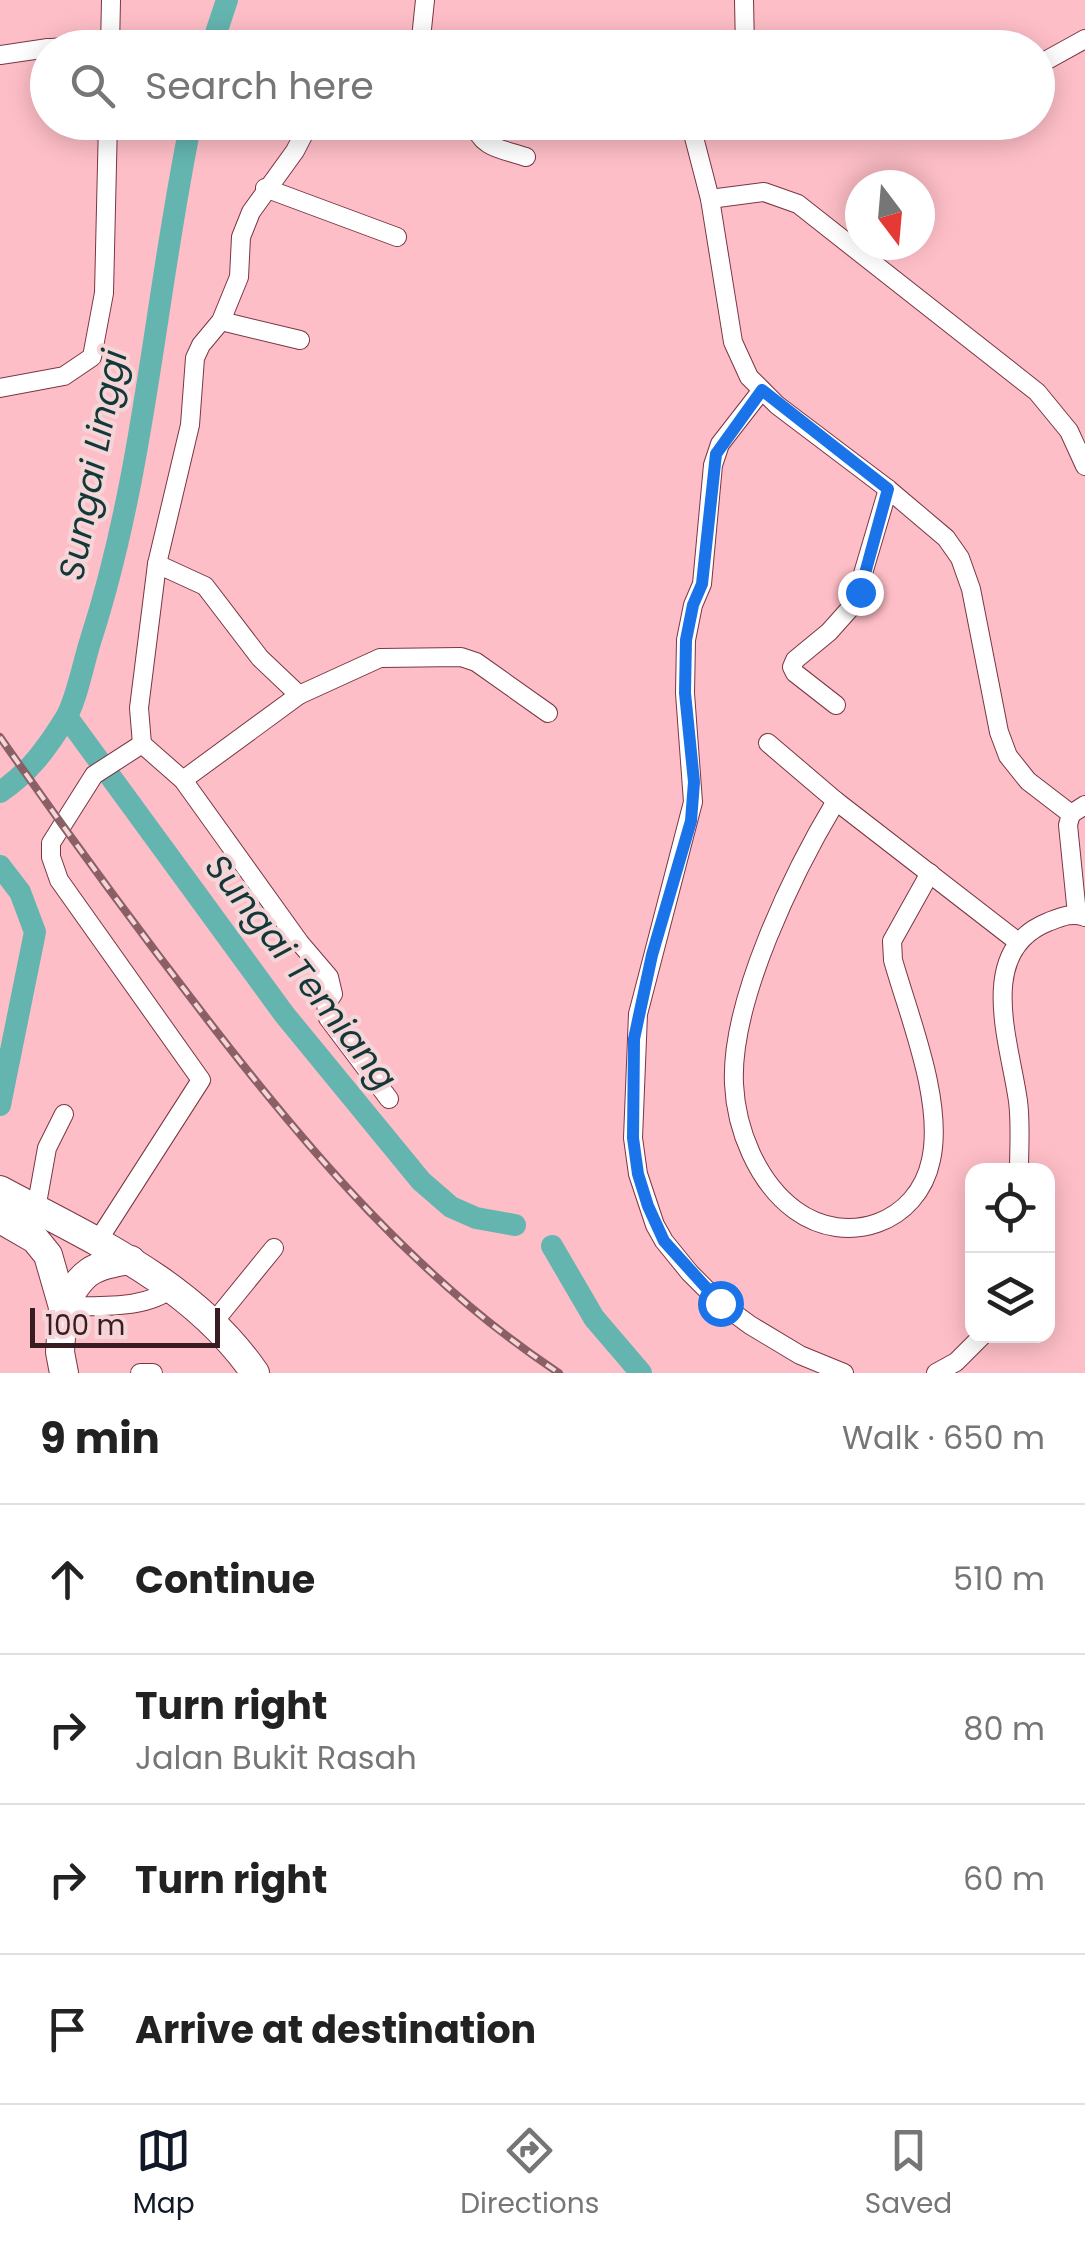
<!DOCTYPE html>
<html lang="en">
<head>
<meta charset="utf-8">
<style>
  :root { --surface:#fff; --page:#f2f2f2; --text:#222; --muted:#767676; --line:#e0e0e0; --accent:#111827 }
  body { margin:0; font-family:Poppins,sans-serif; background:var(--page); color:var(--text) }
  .controls { position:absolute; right:30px; bottom:30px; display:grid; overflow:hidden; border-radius:20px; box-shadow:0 5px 25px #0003 }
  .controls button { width:90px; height:90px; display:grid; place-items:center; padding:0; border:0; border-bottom:2px solid var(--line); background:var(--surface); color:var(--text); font:50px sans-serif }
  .compass { position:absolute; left:845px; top:170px; width:90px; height:90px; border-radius:50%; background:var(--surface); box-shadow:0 5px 25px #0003; rotate:164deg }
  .scale { position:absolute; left:30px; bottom:25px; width:190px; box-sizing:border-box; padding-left:10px; border:5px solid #391c21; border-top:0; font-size:28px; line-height:35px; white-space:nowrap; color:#391c21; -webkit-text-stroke:8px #f6d5d9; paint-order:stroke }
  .stop { position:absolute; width:30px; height:30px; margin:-22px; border:8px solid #1a73e8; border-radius:50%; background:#fff }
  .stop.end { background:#1a73e8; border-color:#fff; box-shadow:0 2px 10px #0008 }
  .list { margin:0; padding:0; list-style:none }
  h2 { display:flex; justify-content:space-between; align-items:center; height:130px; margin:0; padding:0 40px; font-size:42px }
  h2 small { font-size:32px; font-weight:400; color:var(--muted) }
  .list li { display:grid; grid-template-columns:65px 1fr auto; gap:30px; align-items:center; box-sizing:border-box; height:150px; padding:0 40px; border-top:2px solid var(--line) }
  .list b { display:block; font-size:38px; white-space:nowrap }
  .list p { margin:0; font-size:32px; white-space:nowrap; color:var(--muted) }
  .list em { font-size:32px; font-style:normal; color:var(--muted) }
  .icon { flex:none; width:55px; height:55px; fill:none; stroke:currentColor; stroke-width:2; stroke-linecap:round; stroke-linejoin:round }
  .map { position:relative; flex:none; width:1085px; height:1373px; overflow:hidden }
  .search { position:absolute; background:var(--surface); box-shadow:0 5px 25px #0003; left:30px; right:30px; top:30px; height:110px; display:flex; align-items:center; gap:25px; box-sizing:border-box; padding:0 35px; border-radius:55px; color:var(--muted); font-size:38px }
  .sheet { height:730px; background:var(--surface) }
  nav { display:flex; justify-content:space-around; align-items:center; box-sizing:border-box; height:140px; border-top:2px solid var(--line); background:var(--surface); font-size:28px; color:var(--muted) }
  nav a { display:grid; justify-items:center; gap:5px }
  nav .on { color:var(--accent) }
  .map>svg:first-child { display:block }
</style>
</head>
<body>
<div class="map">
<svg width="1085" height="1373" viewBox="0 0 1085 1373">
  <rect width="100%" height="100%" fill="#febec7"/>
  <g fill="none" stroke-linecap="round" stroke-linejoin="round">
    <!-- river -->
    <g stroke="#64b5b0" stroke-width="22">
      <path d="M211,48L227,0"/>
      <path d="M67,717L284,1014L421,1181L451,1207L476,1218L515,1225"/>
      <path d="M0,792C29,773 47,748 65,719C76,703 84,660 91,639C145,472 155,295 191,122"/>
      <path d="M0,866L20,892L35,932L0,1105"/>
      <path d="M552,1246L594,1318L641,1373"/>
    </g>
    <defs>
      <g id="minor">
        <path d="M744,0L745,48"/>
        <path d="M51,48L110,44"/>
        <path d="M110,48L111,0"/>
        <path d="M420,48L425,0"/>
        <path d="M0,55L48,48"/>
        <path d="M1038,65L1085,39"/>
        <path d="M474,122C480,149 503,149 526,157"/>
        <path d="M690,122L710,199L733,342L749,377L777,405L888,489L946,538L960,558L971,589L999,732L1008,756L1028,781L1071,814"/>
        <path d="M265,188L397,237"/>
        <path d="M710,199L764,192L798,204L1037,392L1069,431L1085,466"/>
        <path d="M221,321L300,340"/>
        <path d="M0,388L64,376L92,357L104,293L108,122"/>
        <path d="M762,390L720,444L713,465L702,584L693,605L686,640L685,693L693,802L638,1014L633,1138L638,1174L655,1225L664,1241L690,1273L720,1303L750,1325L800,1355L844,1373"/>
        <path d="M157,564L205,586L260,658L299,695L380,658L461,657L476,662L548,713"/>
        <path d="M836,705L795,673L792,667L795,660L829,632L854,604L888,489"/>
        <path d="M768,743L836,801L1018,942"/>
        <path d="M142,744L139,708L157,564L190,425L195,358L201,345L221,321L239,277L241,237L251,212L295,151L310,122"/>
        <path d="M142,744L183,780L300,943L329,977L333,994L326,1004L328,1018L389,1099"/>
        <path d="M183,780L299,695"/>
        <path d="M836,801C794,871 730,1001 734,1084C736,1129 757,1182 795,1210C847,1248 918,1223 931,1160C944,1101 909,1017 893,960L892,941L930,873"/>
        <path d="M1077,914L1068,825L1071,814L1085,805"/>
        <path d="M1019,1170C1019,1148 1021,1124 1018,1101C1010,1043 975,951 1048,922C1061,917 1072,912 1085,917"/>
        <path d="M36,1209L47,1148L64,1114"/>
        <path d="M97,1242L201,1080L59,880L51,857V843L94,775L142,744"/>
        <path d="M63,1307C98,1305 145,1310 172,1288"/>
        <path d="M213,1323L274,1248"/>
        <path d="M140,1373H153"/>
        <path d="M936,1373L956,1362L982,1336"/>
      </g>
      <g id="highway">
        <path d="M0,1190C93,1240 193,1283 255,1373"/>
        <path d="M0,1219L35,1239L48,1255L63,1307L60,1352L64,1373"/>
        <path d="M63,1307C82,1272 91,1265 131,1260"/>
      </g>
    </defs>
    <!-- minor casing -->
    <use href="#minor" stroke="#793643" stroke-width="20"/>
    <!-- highway casing -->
    <use href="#highway" stroke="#793643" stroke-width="30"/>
    <!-- minor -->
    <use href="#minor" stroke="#fff" stroke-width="18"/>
    <!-- highway -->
    <use href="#highway" stroke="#fff" stroke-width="28"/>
    <defs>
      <path id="rail" d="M0,737C67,833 136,927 207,1019C308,1150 419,1281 559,1373"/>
    </defs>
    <!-- rail casing -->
    <use href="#rail" stroke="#8a5f65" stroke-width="8"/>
    <!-- rail -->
    <use href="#rail" stroke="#f6d5d9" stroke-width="4" stroke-dasharray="11" stroke-linecap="butt"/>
  </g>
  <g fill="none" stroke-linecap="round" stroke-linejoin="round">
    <!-- route -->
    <path stroke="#1a73e8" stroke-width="12" d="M720,1303L664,1241L648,1206L638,1174L633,1138L634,1039L652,955L691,821L694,782L685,693L686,640L693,605L702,584L716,454L762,390L888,489L860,592"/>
  </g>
  <g text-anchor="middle" stroke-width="8" stroke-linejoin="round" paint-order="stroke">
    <!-- water labels -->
    <g font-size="35" font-style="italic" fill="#123937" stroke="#f6d5d9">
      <text transform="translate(93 465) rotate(-79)" y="12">Sungai Linggi</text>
      <text transform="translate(301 972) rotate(52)" y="12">Sungai Temiang</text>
    </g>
  </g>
</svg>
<div class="controls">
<button><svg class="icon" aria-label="locate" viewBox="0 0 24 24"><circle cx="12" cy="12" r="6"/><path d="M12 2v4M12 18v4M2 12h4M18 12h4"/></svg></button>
<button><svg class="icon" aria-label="layers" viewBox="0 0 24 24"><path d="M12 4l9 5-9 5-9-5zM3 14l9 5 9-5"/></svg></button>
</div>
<svg class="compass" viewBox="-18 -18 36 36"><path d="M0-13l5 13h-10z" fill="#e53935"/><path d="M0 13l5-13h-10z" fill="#767676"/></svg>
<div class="scale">100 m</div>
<div class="stop" style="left:720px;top:1303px"></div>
<div class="stop end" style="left:860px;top:592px"></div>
<div class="search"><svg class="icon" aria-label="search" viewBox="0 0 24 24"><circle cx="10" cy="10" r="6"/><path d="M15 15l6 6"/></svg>Search here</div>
</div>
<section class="sheet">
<h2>9 min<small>Walk · 650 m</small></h2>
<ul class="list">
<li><svg class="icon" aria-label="ahead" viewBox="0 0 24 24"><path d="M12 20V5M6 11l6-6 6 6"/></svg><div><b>Continue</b></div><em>510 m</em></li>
<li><svg class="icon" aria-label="right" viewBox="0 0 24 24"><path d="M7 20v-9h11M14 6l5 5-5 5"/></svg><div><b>Turn right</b><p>Jalan Bukit Rasah</p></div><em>80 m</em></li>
<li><svg class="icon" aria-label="right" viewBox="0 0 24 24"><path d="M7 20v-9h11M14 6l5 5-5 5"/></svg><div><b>Turn right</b></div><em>60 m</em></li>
<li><svg class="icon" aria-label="arrive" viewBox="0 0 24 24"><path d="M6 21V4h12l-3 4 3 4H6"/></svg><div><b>Arrive at destination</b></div></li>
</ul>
</section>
<nav>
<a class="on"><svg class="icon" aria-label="map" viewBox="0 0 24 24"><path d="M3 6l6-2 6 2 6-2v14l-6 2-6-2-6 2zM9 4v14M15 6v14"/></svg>Map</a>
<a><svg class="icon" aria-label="directions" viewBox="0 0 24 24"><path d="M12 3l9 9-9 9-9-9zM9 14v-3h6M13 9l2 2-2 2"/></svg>Directions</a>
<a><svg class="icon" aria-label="saved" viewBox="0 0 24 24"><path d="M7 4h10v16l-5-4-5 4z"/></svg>Saved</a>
</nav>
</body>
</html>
